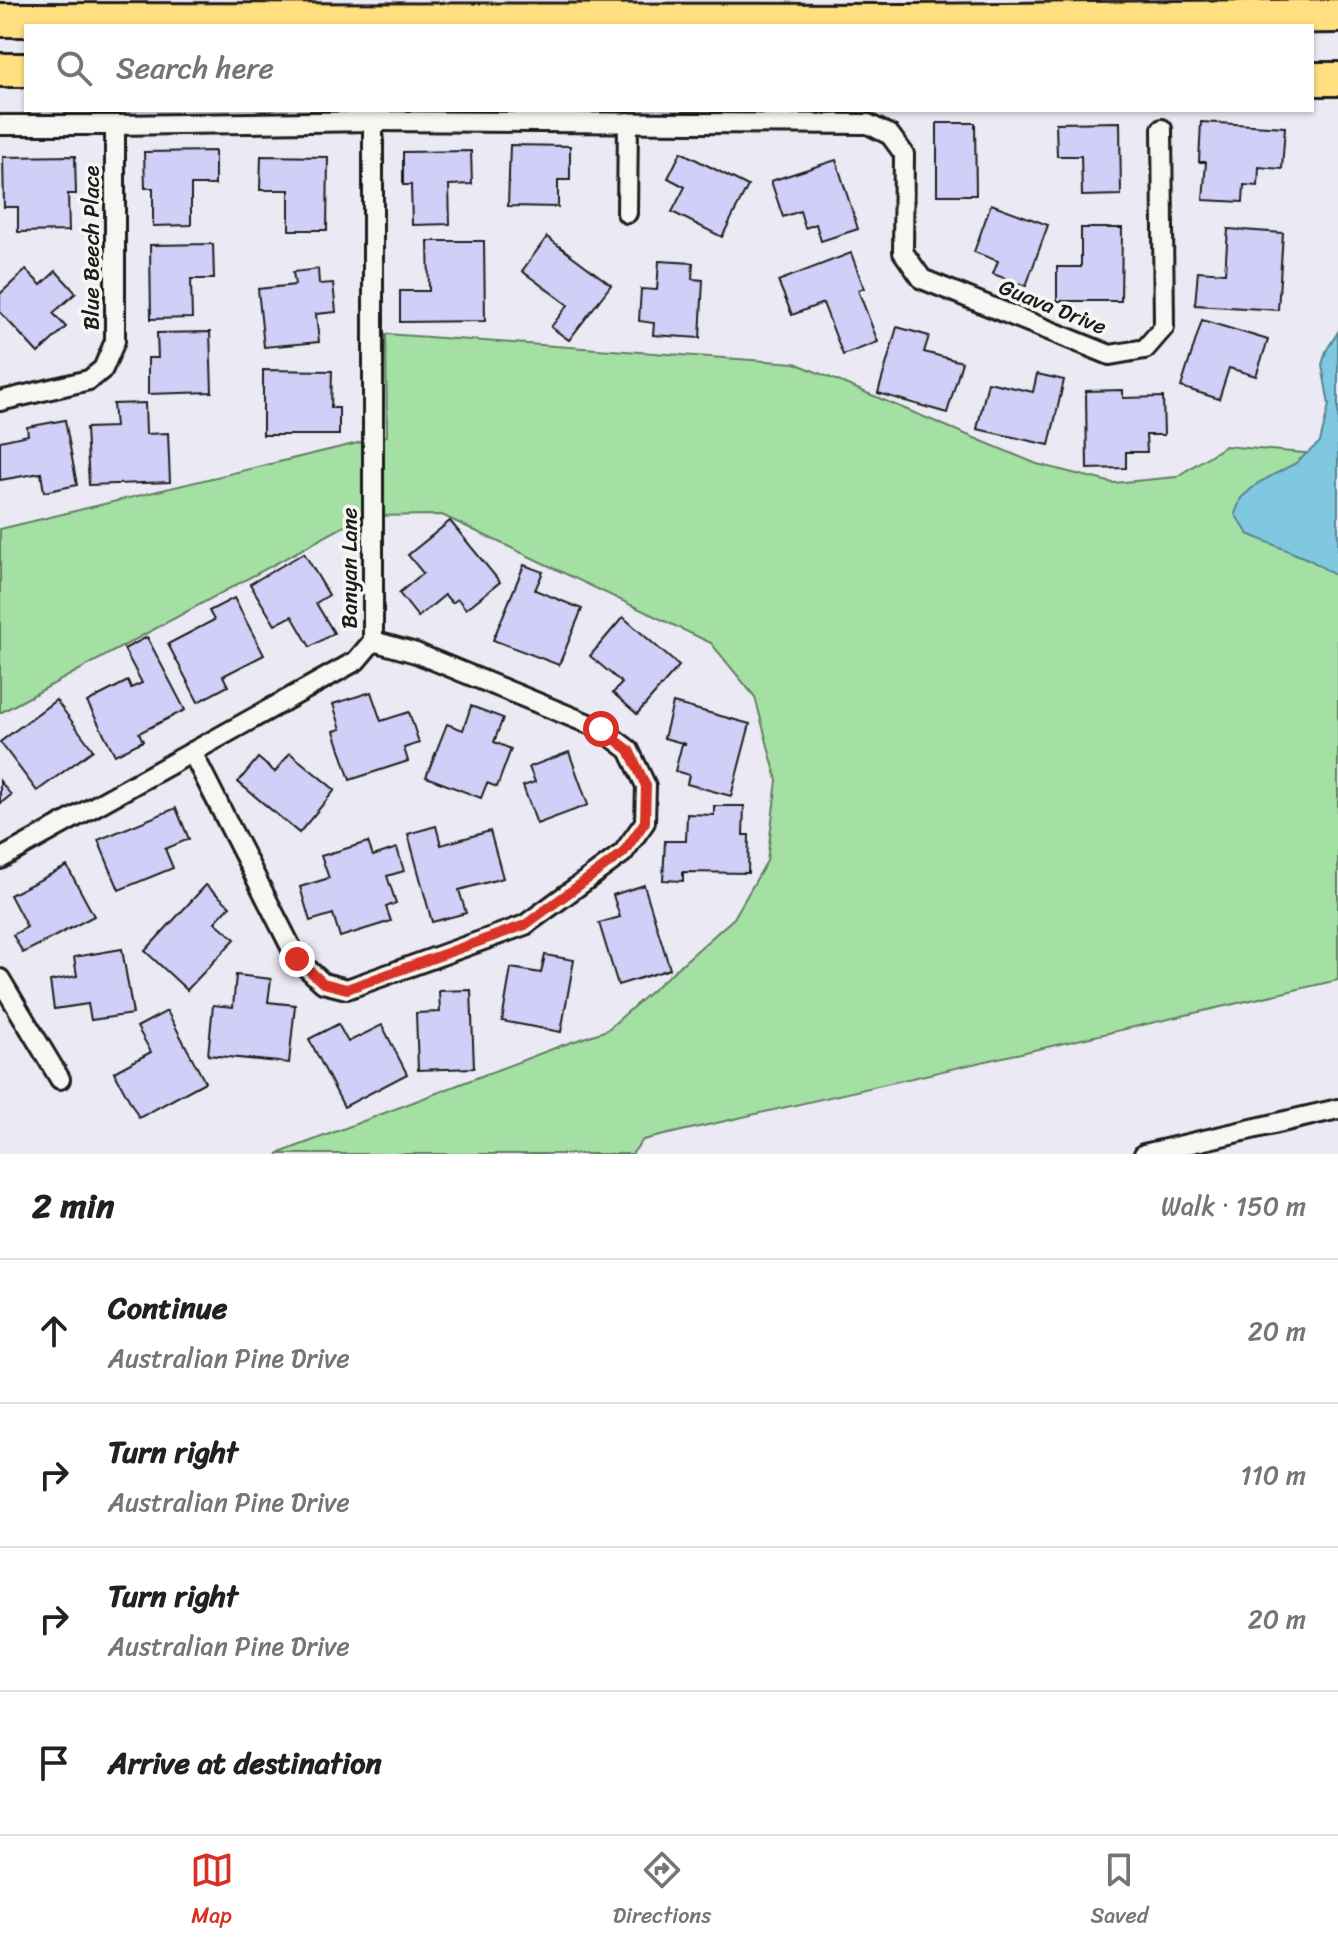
<!DOCTYPE html>
<html lang="en">
<head>
<meta charset="utf-8">
<style>
  :root { --surface:#fff; --page:#f2f2f2; --text:#202124; --muted:#757577; --line:#e0e0e0; --accent:#d93025 }
  body { margin:0; font-family:Sriracha,sans-serif; background:var(--page); color:var(--text) }
  .stop { position:absolute; width:24px; height:24px; margin:-18px; border:6px solid #d93025; border-radius:50%; background:#fff }
  .stop.end { background:#d93025; border-color:#fff; box-shadow:0 2px 8px #0008 }
  .list { margin:0; padding:0; list-style:none }
  h2 { display:flex; justify-content:space-between; align-items:center; height:104px; margin:0; padding:0 32px; font-size:34px }
  h2 small { font-size:26px; font-weight:400; color:var(--muted) }
  .list li { display:grid; grid-template-columns:52px 1fr auto; gap:24px; align-items:center; box-sizing:border-box; height:144px; padding:0 32px; border-top:2px solid var(--line) }
  .list b { display:block; font-size:30px; white-space:nowrap }
  .list p { margin:0; font-size:26px; white-space:nowrap; color:var(--muted) }
  .list em { font-size:26px; font-style:normal; color:var(--muted) }
  .icon { flex:none; width:44px; height:44px; fill:none; stroke:currentColor; stroke-width:2; stroke-linecap:round; stroke-linejoin:round }
  .map { position:relative; flex:none; width:1338px; height:1154px; overflow:hidden }
  .search { position:absolute; background:var(--surface); box-shadow:0 2px 6px #0004; left:24px; right:24px; top:24px; height:88px; display:flex; align-items:center; gap:20px; box-sizing:border-box; padding:0 28px; border-radius:0px; color:var(--muted); font-size:30px }
  .sheet { height:680px; background:var(--surface) }
  nav { display:flex; justify-content:space-around; align-items:center; box-sizing:border-box; height:112px; border-top:2px solid var(--line); background:var(--surface); font-size:22px; color:var(--muted) }
  nav a { display:grid; justify-items:center; gap:4px }
  nav .on { color:var(--accent) }
  .map>svg:first-child { display:block }
</style>
</head>
<body>
<div class="map">
<svg width="1338" height="1154" viewBox="0 0 1338 1154">
  <rect width="100%" height="100%" fill="#ebeaf4"/>
  <filter id="ink" filterUnits="userSpaceOnUse"><feTurbulence type="fractalNoise" baseFrequency=".0125" numOctaves="2"/><feDisplacementMap in="SourceGraphic" scale="16" xChannelSelector="R" yChannelSelector="G"/><feConvolveMatrix kernelMatrix="1 2 1 2 8 2 1 2 1" color-interpolation-filters="sRGB"/></filter>
  <g filter="url(#ink)">
    <!-- green -->
    <path fill="#a4dfa4" stroke="#607e60" stroke-width="2" d="M386,334L795,363L1037,464L1113,483L1176,477L1225,446L1338,456V980L643,1140L632,1154H277L560,1046L607,1030L734,918L767,861L777,780L755,697L711,643L442,515L363,516L0,713V529L387,436Z"/>
    <!-- water -->
    <path fill="#7fc8e0" stroke="#578392" stroke-width="2" d="M1338,332V577L1310,560L1248,534L1235,514L1241,498L1258,483L1296,463L1320,442L1329,405L1322,365L1326,351Z"/>
    <!-- building -->
    <g fill="#d0cff7" stroke="#1c1c1c" stroke-width="2">
      <path d="M1120,122L1121,195L1082,196L1081,156H1057L1056,123Z"/>
      <path d="M1201,122L1285,127L1282,169L1259,167L1258,186L1244,185L1243,202L1203,200L1206,162H1199Z"/>
      <path d="M937,123H975L976,195H937Z"/>
      <path d="M510,145L570,146V180H558V207L508,206Z"/>
      <path d="M215,151V185H191V225L153,226V188H145L144,152Z"/>
      <path d="M471,151L472,184L449,185L450,224L412,225L411,185H403V152Z"/>
      <path d="M681,152L748,186L722,237L672,212L685,187L668,178Z"/>
      <path d="M75,156L76,194H68L69,231L18,232V207H4L3,157Z"/>
      <path d="M261,156L328,157L327,230H289V190H260Z"/>
      <path d="M836,160L858,229L821,241L816,224L805,228L800,211L783,217L771,181Z"/>
      <path d="M991,204L1048,225L1026,286L993,274L998,261L974,252Z"/>
      <path d="M1081,228H1122L1121,301H1057V267H1081Z"/>
      <path d="M1228,229L1283,233L1278,310L1195,305L1198,271L1225,273Z"/>
      <path d="M547,237L611,285L569,340L551,327L568,305L522,271Z"/>
      <path d="M428,241H484L485,321L400,322V291H429Z"/>
      <path d="M213,244L214,279H191L192,318L151,319L150,245Z"/>
      <path d="M851,253L864,288L858,290L878,342L843,355L823,303L792,315L778,281Z"/>
      <path d="M659,261L693,263L692,279L703,280L700,338L653,335L654,323L639,321L641,289L657,290Z"/>
      <path d="M318,269L319,284L333,283L336,312L316,314L319,342L264,347L258,289L295,285L293,272Z"/>
      <path d="M26,270L41,285L56,271L76,293L53,313L66,327L38,353L0,312V294Z"/>
      <path d="M1202,320L1268,340L1256,376L1229,368L1219,399L1181,387Z"/>
      <path d="M897,327L929,336L924,352L962,362L947,413L878,393Z"/>
      <path d="M210,332L212,392L148,394V358H158L157,333Z"/>
      <path d="M263,370L332,371L331,408H339V435H263Z"/>
      <path d="M1037,374L1064,380L1049,445L977,429L988,382L1033,392Z"/>
      <path d="M1123,390V398L1163,397L1164,435H1146L1147,452H1126V468L1087,469L1086,391Z"/>
      <path d="M145,403L146,434L168,433L170,482L89,485L86,428L115,427L113,404Z"/>
      <path d="M65,420L77,485L44,492L41,473L0,480V441L28,435L27,427Z"/>
      <path d="M450,521L500,582L466,609L458,599L452,603L445,595L418,617L399,593L423,573L408,555Z"/>
      <path d="M304,553L329,595L316,603L334,633L310,647L292,616L275,625L250,584Z"/>
      <path d="M524,565L543,572L535,590L582,609L559,665L493,640Z"/>
      <path d="M234,598L264,655L223,676L228,686L198,702L168,644L214,620L209,611Z"/>
      <path d="M623,617L679,666L637,714L613,693L622,683L590,656Z"/>
      <path d="M147,637L185,710L139,733L143,741L115,755L87,702L128,681L131,688L142,683L124,649Z"/>
      <path d="M371,692L381,721L409,712L419,743L404,748L408,761L350,780L334,731L341,729L333,704Z"/>
      <path d="M56,700L93,750L37,791L0,742Z"/>
      <path d="M673,703L750,724L731,796L687,784L689,775L675,771L682,744H686L664,738Z"/>
      <path d="M471,706L503,718L494,742L511,749L497,787L487,783L481,798L426,777L447,724L463,730Z"/>
      <path d="M569,752L588,805L537,824L523,786L535,782L529,767Z"/>
      <path d="M290,753L335,790L299,833L238,782L258,758L275,772Z"/>
      <path d="M0,781L11,795L0,804Z"/>
      <path d="M714,806H744L743,835H749L748,873L683,872V881L663,880L665,841H686L687,814L714,815Z"/>
      <path d="M176,808L189,839L165,849L173,868L119,890L98,840Z"/>
      <path d="M436,826L441,845L490,831L503,878L459,890L466,913L432,922L408,834Z"/>
      <path d="M368,842L373,856L397,848L404,871L387,876L396,903L386,907L391,921L340,937L333,914L310,921L300,887L329,878L321,856Z"/>
      <path d="M67,866L94,916L23,953L13,935L27,927L10,895Z"/>
      <path d="M206,885L230,906L215,922L235,939L187,990L145,951Z"/>
      <path d="M644,885L670,969L618,985L599,923L620,917L613,895Z"/>
      <path d="M122,949L133,1014L91,1020L88,1004L54,1009L50,981L77,976L74,957Z"/>
      <path d="M545,955L574,960L561,1032L502,1021L511,968L541,973Z"/>
      <path d="M236,975L271,979L268,1002L295,1005L289,1063L208,1055L213,1005L233,1007Z"/>
      <path d="M471,990L474,1068L418,1070L416,1013L440,1012L439,991Z"/>
      <path d="M167,1011L205,1082L139,1118L114,1072L151,1052L137,1027Z"/>
      <path d="M338,1024L348,1042L382,1025L407,1074L344,1107L309,1039Z"/>
    </g>
    <g fill="none" stroke-linecap="round" stroke-linejoin="round">
      <defs>
        <g id="minor">
          <path d="M0,125H115L374,121L868,124L890,135L904,154L903,252L922,279L1110,355L1145,349L1164,327L1162,129"/>
          <path d="M627,213L628,122"/>
          <path d="M0,401L89,380L103,369L115,341V125"/>
          <path d="M192,752L297,959L323,983L347,989L525,925L623,853L645,822L646,786L629,750L601,729L416,653L373,641"/>
          <path d="M0,859L356,661L373,641V110"/>
          <path d="M0,979L60,1079"/>
          <path d="M1144,1154L1338,1109"/>
        </g>
        <g id="trunk">
          <path d="M0,20L913,21L1338,16"/>
          <path d="M0,70H26"/>
          <path d="M1312,79H1338"/>
        </g>
      </defs>
      <!-- minor casing -->
      <use href="#minor" stroke="#1c1c1c" stroke-width="24"/>
      <!-- trunk casing -->
      <use href="#trunk" stroke="#1c1c1c" stroke-width="38"/>
      <!-- minor -->
      <use href="#minor" stroke="#f6f6f2" stroke-width="18"/>
      <!-- trunk -->
      <use href="#trunk" stroke="#ffdf80" stroke-width="32"/>
    </g>
  </g>
  <g fill="none" stroke-linecap="round" stroke-linejoin="round" filter="url(#ink)">
    <!-- route -->
    <path stroke="#d93025" stroke-width="10" d="M297,959L323,983L347,989L525,925L623,853L645,822L646,786L629,750L601,729"/>
  </g>
  <g text-anchor="middle" stroke-width="7" stroke-linejoin="round" paint-order="stroke">
    <!-- street labels -->
    <g font-size="22" fill="#1c1c1c" stroke="#f6f6f2">
      <text transform="translate(91 248) rotate(-90)" y="8">Blue Beech Place</text>
      <text transform="translate(1053 306) rotate(22)" y="8">Guava Drive</text>
      <text transform="translate(349 568) rotate(-90)" y="8">Banyan Lane</text>
    </g>
  </g>
</svg>
<div class="stop" style="left:601px;top:729px"></div>
<div class="stop end" style="left:297px;top:959px"></div>
<div class="search"><svg class="icon" aria-label="search" viewBox="0 0 24 24"><circle cx="10" cy="10" r="6"/><path d="M15 15l6 6"/></svg>Search here</div>
</div>
<section class="sheet">
<h2>2 min<small>Walk · 150 m</small></h2>
<ul class="list">
<li><svg class="icon" aria-label="ahead" viewBox="0 0 24 24"><path d="M12 20V5M6 11l6-6 6 6"/></svg><div><b>Continue</b><p>Australian Pine Drive</p></div><em>20 m</em></li>
<li><svg class="icon" aria-label="right" viewBox="0 0 24 24"><path d="M7 20v-9h11M14 6l5 5-5 5"/></svg><div><b>Turn right</b><p>Australian Pine Drive</p></div><em>110 m</em></li>
<li><svg class="icon" aria-label="right" viewBox="0 0 24 24"><path d="M7 20v-9h11M14 6l5 5-5 5"/></svg><div><b>Turn right</b><p>Australian Pine Drive</p></div><em>20 m</em></li>
<li><svg class="icon" aria-label="arrive" viewBox="0 0 24 24"><path d="M6 21V4h12l-3 4 3 4H6"/></svg><div><b>Arrive at destination</b></div></li>
</ul>
</section>
<nav>
<a class="on"><svg class="icon" aria-label="map" viewBox="0 0 24 24"><path d="M3 6l6-2 6 2 6-2v14l-6 2-6-2-6 2zM9 4v14M15 6v14"/></svg>Map</a>
<a><svg class="icon" aria-label="directions" viewBox="0 0 24 24"><path d="M12 3l9 9-9 9-9-9zM9 14v-3h6M13 9l2 2-2 2"/></svg>Directions</a>
<a><svg class="icon" aria-label="saved" viewBox="0 0 24 24"><path d="M7 4h10v16l-5-4-5 4z"/></svg>Saved</a>
</nav>
</body>
</html>
